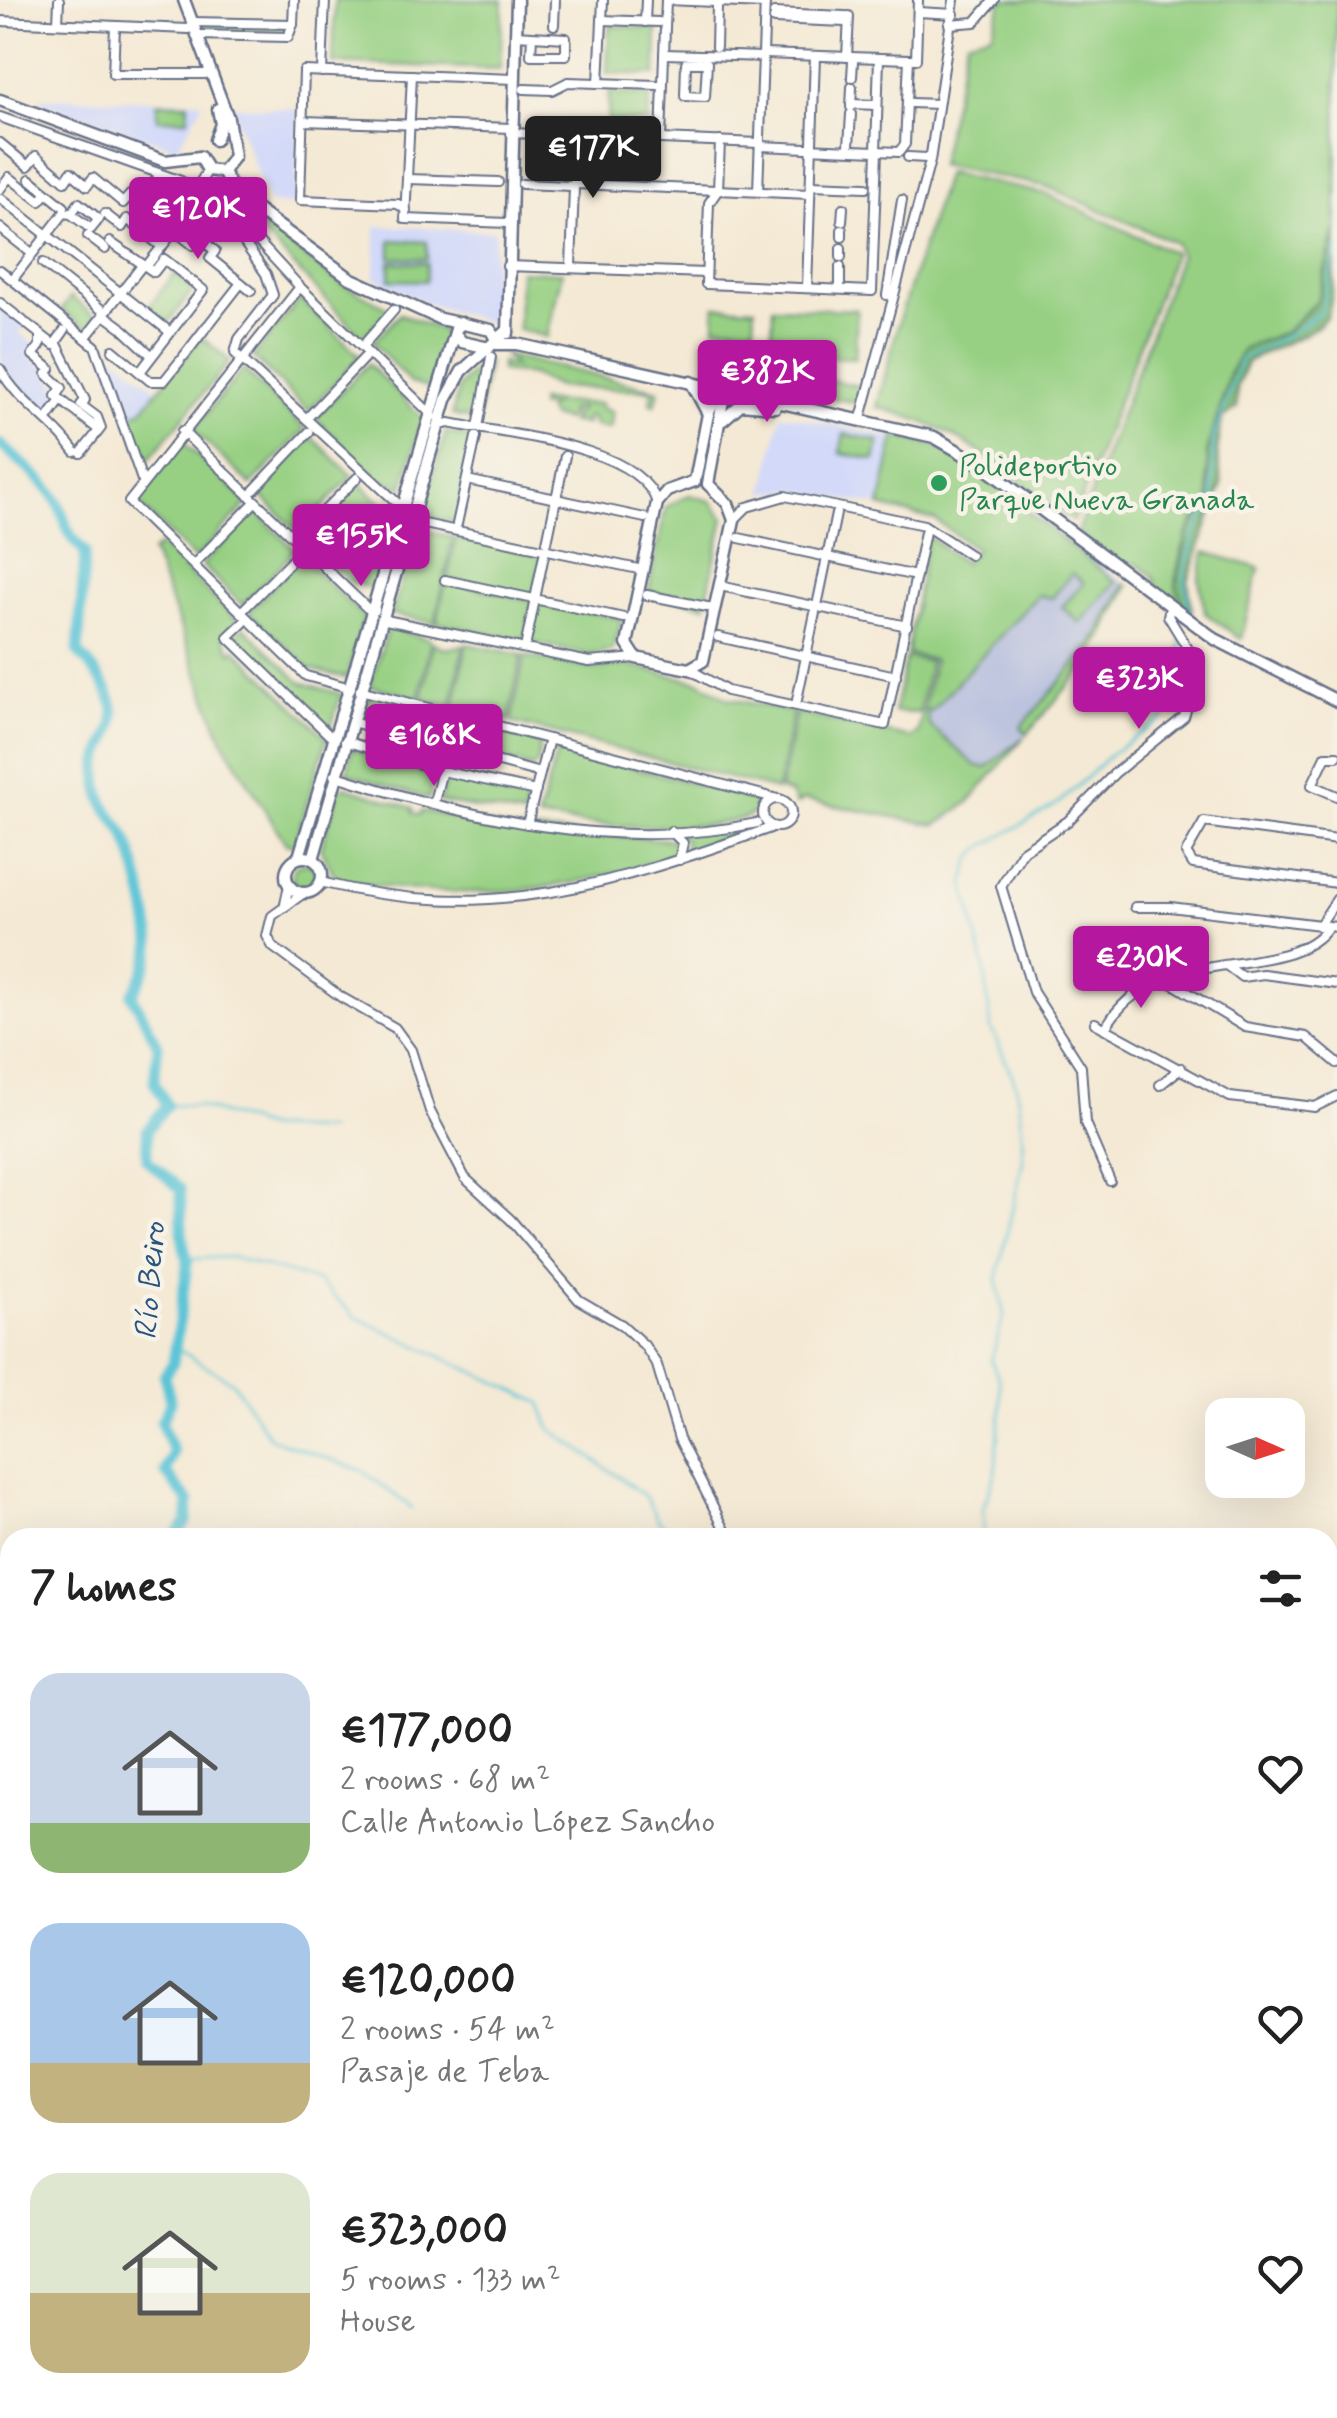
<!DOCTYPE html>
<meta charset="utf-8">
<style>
body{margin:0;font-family:Mynerve,sans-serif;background:#f6f6f6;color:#222;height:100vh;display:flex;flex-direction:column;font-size:38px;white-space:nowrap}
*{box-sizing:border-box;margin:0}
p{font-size:32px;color:#767676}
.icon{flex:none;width:55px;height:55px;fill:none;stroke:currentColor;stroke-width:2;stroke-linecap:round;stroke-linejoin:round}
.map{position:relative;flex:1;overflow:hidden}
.side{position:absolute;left:0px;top:1528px;width:1338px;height:892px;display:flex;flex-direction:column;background:#fff;border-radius:30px 30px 0 0;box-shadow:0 10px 40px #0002}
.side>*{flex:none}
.needle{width:65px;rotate:93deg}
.buttons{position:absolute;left:1205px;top:1398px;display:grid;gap:20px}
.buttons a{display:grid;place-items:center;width:100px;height:100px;border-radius:20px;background:#fff;box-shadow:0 10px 40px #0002;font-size:50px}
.price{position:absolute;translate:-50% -85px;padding:0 22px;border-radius:10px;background:#b5179e;color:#fff;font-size:32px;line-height:65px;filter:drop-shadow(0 2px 5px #0008)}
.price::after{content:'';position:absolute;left:50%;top:60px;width:30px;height:22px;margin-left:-15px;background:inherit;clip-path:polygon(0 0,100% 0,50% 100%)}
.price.current{background:#222;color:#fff}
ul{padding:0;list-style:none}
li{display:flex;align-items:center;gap:30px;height:250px;padding:0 30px}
li span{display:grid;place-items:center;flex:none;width:280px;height:200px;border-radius:30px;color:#555}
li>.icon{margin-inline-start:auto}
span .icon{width:120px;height:120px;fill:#fffc;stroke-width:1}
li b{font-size:42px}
h2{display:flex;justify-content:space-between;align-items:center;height:120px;padding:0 30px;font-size:42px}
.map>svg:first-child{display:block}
.built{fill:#d2d9f9}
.industrial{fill:#bcc3de}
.green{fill:#97d083;stroke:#598070;stroke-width:2.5}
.forest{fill:#79b271;stroke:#4a7068;stroke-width:2.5}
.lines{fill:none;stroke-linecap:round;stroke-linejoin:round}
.stream{stroke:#5bc5d7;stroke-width:2.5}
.river{stroke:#5bc5d7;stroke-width:11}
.minor-casing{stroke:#677087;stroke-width:12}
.major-casing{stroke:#677087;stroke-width:15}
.minor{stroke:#fff;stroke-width:8}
.major{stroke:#fff;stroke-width:10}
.leisure-dot{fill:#2e9e5b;stroke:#f7f3e8;stroke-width:4}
.labels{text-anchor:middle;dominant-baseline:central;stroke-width:9;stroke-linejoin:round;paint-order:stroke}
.leisure-label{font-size:30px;fill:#27864d;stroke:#f7f3e8;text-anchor:start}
.water-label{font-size:32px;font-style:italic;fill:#2b547c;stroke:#f7f3e8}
</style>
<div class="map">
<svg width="1337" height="2418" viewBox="0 0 1337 2418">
<rect width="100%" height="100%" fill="#f7f3e8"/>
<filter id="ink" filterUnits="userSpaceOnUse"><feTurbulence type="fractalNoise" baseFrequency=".01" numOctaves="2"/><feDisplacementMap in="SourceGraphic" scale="20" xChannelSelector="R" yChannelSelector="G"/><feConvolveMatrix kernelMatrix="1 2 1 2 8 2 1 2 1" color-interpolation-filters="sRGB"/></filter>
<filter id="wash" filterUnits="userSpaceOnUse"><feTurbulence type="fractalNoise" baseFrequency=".0048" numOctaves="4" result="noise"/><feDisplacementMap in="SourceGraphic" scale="40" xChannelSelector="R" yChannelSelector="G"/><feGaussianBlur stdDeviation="2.25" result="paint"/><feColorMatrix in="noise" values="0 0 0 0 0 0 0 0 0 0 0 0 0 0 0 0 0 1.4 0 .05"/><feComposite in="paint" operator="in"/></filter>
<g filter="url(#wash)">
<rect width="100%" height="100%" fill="#f4e9d4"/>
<g class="built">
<polygon points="41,98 201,101 201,108 177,148 40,102"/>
<polygon points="232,106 298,109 295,205 269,204"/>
<polygon points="376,226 495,231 491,323 427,303 375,278"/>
<polygon points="0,304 26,325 20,333 37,347 30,356 48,370 59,390 59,401 48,415 20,394 0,359"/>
<polygon points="111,352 158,390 141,411 126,417 105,356"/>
<polygon points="781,414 894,438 880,506 793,489 764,493"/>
</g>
<g class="industrial">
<polygon points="1028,510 1128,586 1089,660 969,802 946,822 922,826 874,730 911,738 918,733 934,661 907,654 976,549"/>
<polygon points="482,2410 586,2410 593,2418 474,2418"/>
</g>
<g class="green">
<polygon points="335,0 503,0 500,69 333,63"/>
<path d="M 1002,0 L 1337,0 L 1336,225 L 1318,300 L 1286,332 L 1244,348 L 1230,372 L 1207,473 L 1210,499 C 1193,514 1173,565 1177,588 C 1179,598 1184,600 1182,611 L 1159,592 L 1153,576 L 1138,565 L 1115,561 L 1077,532 L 1180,255 L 1175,243 L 1046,186 L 939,165 L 967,40 L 992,33 Z"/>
<polygon points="202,22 289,25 290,33 206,32"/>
<polygon points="609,26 657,28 656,75 607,73"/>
<polygon points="609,93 650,95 648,122 608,121"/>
<rect x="157" y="103" width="31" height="16"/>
<path d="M 946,173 L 1046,194 L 1174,253 L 1073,521 C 1001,469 967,430 877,407 L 900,317 Z"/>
<polygon points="160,178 194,196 184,210 154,186"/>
<polygon points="237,206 340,283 390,309 363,338"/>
<polygon points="391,240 427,242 427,259 391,258"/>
<polygon points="390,262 427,263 426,281 390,280"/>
<polygon points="520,271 562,272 547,337 518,329"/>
<polygon points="175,273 194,289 168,323 148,308"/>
<polygon points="71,297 96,317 87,330 61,310"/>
<polygon points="300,299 360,356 308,411 253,357"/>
<polygon points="715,306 755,308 754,328 715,326"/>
<polygon points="773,307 857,310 855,358 771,355"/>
<polygon points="400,314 442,330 447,339 432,389 410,383 373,342"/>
<polygon points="715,331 754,332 753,352 714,351"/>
<polygon points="201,337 230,361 149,459 144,459 127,416 141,411"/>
<polygon points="504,355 659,390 655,405 650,403 652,390 558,387 531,375 501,371 501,363 514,366"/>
<polygon points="483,361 488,362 478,421 452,415 459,386"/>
<polygon points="368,364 423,418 403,487 379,480 315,418"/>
<polygon points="775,368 864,387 861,404 772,385"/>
<polygon points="243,369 305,429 251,485 193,430"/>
<polygon points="539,401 601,404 601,409 612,411 610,429 594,426 591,417 585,418 586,424 570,422 580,408 570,410 572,413 566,420 551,417 547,409 551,406 540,407"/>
<polygon points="446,432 474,438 456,523 422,515"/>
<polygon points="844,434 879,441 875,460 840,453"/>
<polygon points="895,436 935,446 962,460 1116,582 1080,623 1062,607 1084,583 1072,573 1052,598 1038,595 931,711 927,709 929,725 975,765 986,768 1024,737 969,802 936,825 805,800 796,804 791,794 780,790 796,713 911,738 918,733 934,660 907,654 927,536 964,563 976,549 935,520 880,506"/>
<polygon points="312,437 352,476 298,532 258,493"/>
<polygon points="183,442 248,503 195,559 135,501"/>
<polygon points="360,483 394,516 373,589 348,581 305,539"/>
<polygon points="689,495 711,501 724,518 705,605 648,593 666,507"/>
<polygon points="255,511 295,550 242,605 202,565"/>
<polygon points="417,529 453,537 435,623 392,614"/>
<polygon points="456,538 542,556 534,597 447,579"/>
<polygon points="160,546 239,622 224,637 231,652 235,649 327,738 294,845 286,844 223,741 152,552"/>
<polygon points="1205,552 1259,568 1241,639 1205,613 1199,579"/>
<polygon points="302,557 364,618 346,678 310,669 249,612"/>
<polygon points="446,581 533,601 524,641 437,623"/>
<polygon points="1125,584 1128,586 1090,660 1027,734 1021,727 1092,645"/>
<polygon points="536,601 622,619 613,650 590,655 530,642"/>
<polygon points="244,627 300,682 341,694 330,731 233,637"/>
<polygon points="388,628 431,640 419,698 370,686"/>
<polygon points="433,643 447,649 464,645 451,707 422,699"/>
<polygon points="467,644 522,655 508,721 454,707"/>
<polygon points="525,656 594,669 627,665 700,682 727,698 793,712 777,790 511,722"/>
<polygon points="906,657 930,662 919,713 894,712"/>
<polygon points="370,698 450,719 443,744 361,722 366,700"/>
<polygon points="460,721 540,742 538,763 533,768 453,747"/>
<path d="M 558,748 L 752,798 L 757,809 C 740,837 572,825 538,818 Z"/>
<polygon points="352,749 435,774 429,799 347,773"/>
<polygon points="446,777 527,792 524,816 440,802"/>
<path d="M 345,787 L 413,808 L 413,813 L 420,815 L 422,811 L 515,830 L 673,840 L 676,852 C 655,864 628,870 603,876 C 513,898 427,896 336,879 L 321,848 L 339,790 Z"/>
<polygon points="743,829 684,855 685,841 676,831"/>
<circle cx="304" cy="875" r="12"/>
</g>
<g class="forest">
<path d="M 1337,155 C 1337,184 1337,296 1327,316 C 1309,340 1271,345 1247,362 L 1237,387 L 1237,408 L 1222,418 L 1217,453 L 1222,485 L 1188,580 L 1192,614 L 1182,608 L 1176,586 L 1187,534 L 1210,499 L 1207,453 L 1230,372 L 1243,348 L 1286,332 L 1318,300 L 1336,225 Z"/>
<polygon points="10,1725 10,1950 0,1958 0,1727"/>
</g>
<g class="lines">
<g class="stream">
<polyline points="1190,612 1184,575 1195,533 1213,498 1213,438 1241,359 1293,332 1321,311 1337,248"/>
<polyline points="167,1105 198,1106 268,1128 328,1130"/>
<polyline points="188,1259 231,1257 318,1281 356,1317 541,1403 551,1429 644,1495 659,1522 687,1538"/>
<polyline points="174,1347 233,1382 270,1438 363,1471 412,1508"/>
<polyline points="984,1538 983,1508 995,1475 1001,1407 999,1379 991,1360 1004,1316 997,1279 1023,1161 1022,1132 1016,1084 991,1028 984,966 964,882 971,860 981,848 1059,803 1112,753 1163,719 1173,706 1181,641"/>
<polyline points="0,1798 10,1818"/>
<path d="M 0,1976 C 14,1942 0,1898 10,1865"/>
<polyline points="0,2063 10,2061"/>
<polyline points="1328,2273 1337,2276"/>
<polyline points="439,2418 442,2410"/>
</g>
<g class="river">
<path d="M 0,444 C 17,460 41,477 54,496 C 70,521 59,527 85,552 L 78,652 C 154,734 84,729 101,795 C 105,812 122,825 128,841 C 137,866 151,919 151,946 C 151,962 140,981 132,995 L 158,1045 L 154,1082 L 167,1105 L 147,1130 L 147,1160 L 180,1188 C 183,1210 179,1240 188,1259 L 173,1363 L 164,1376 L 171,1402 L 161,1422 L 173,1452 L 165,1472 L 189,1502 L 187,1521 L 175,1538"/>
<polyline points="724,2410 738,2418"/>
</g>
</g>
</g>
<g filter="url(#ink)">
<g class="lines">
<g class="minor-casing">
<g id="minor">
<polyline points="666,0 765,4"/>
<polyline points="918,12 954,14"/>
<polyline points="774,13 845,16"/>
<polyline points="774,19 845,22"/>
<polyline points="602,20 659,22"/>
<polyline points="0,21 188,29"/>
<polyline points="192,22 293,24 288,37 197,35"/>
<polyline points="645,22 646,0"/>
<polyline points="58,23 59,0"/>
<polyline points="293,24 294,0"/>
<polyline points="949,24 975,22 994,0"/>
<polyline points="554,25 555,0"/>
<polyline points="115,26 113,74 205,74"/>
<polyline points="515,35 566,38 566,55 531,55 532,36"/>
<polyline points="716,47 717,6"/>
<polyline points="664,54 700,55"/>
<polyline points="764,54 909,59"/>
<polyline points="703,55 763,57"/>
<polyline points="847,57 849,16"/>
<polygon points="686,63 707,63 705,97 685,96"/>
<polyline points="322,72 325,0"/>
<polyline points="412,75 405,219 508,223"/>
<polyline points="852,77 853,61"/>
<polyline points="599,83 603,0"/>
<polyline points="524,89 552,90 568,82 657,85"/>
<polyline points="911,103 938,104"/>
<polyline points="851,104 877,105"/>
<polyline points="851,107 852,87"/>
<polyline points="0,117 181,181 233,214 300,287 433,416"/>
<polyline points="303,121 512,128"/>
<polyline points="511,133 760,143"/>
<polyline points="661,139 666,0"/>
<polyline points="720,141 718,190 709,203 706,284 872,291 877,151"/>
<polyline points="0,143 28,166 36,156 65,181 71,172 87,186 93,178 123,203 130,195 193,245 199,237 215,251 210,258 251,291"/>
<polyline points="760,146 899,152 905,144 909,59 916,59 918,0"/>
<polyline points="849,146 851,114"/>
<polyline points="876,151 879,58"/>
<polyline points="908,157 927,158"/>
<polyline points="30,179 47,193"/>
<polyline points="408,179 498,182"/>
<polyline points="522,184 572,186"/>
<polyline points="575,184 810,194"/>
<polyline points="811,185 866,187"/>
<polyline points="0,189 9,177 40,201 47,193 64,207"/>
<polyline points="196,189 208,170"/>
<polyline points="758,191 765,0"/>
<polyline points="145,195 159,176"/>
<polyline points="0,198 170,332"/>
<polyline points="406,210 398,204 300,200 304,71 514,79"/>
<polyline points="64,213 71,214 91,229 99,219 79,203 71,214"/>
<polyline points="105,214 122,227 127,219 162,247"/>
<polyline points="233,214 232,225 266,274 273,295 239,339 235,353 405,510"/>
<polyline points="842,221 843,208"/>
<polyline points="0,228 29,251"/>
<polyline points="88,236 105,249"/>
<polyline points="842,237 842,230"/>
<polyline points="110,242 154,272 164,259 203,290 140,372"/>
<polyline points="841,257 841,248"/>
<polyline points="43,263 102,310"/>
<polyline points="149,263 175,230"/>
<polyline points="507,266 706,273"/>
<polyline points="571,266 576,136"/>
<polyline points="0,270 95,346 142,480"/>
<polyline points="13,279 64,213"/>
<polyline points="840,285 840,267"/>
<polyline points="300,287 129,502 306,676 351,688"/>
<polyline points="807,288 815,56"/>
<polyline points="887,295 902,200"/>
<polyline points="0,303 23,321"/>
<polyline points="106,316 121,327"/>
<polyline points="27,324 54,345 64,331"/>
<polyline points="209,324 241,283"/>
<polyline points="124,330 150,354"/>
<polyline points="40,335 40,346 33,355 50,369"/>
<polyline points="86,337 141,267"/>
<polyline points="56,342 85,400 81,405 97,417 101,428 81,453"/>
<polyline points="366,342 394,310"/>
<polyline points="113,350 150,381 164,381 180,361"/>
<polyline points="184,356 207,326"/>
<path d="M 0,369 C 22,407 51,418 75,452"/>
<polyline points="47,374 62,388 56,396 99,430"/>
<polyline points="310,415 364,358"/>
<polyline points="48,418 61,400"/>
<polyline points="861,418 930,161 954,0"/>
<polyline points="479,422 491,357"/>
<path d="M 438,426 L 449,423 C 503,434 640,445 657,503"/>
<polyline points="182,431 367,608 375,610"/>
<polyline points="467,480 645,518"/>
<polyline points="254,490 309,432"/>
<polyline points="734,520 747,507 785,496 924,525 970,555"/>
<polyline points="410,521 643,570"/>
<polyline points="457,524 476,437"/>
<polyline points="300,535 357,478"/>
<polyline points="739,538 916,576"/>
<polyline points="547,542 565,456"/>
<polyline points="196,562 252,505"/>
<polyline points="445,580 624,618"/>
<polyline points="720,586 907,626"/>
<polyline points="647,595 707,607"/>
<polyline points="818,601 836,514"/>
<polyline points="244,609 300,552"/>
<polyline points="381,619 589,662 636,658"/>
<polyline points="243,623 228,637 330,736"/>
<polyline points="718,637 896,676"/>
<polyline points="526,643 544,555"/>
<polyline points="689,669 727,691 885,725 925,532"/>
<polyline points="360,690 778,799"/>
<polyline points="797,700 815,613"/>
<polyline points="352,722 540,773"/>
<polyline points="345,741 442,771 536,791"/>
<polyline points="448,746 455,719"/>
<polyline points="1337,756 1326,756 1312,785 1337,796"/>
<path d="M 334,775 C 466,818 619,853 757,823"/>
<circle cx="777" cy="813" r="14"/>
<polyline points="434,802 441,774"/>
<polyline points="527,824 549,739"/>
<polyline points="671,831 683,843 679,860"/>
<polyline points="1337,840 1204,822 1186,853 1193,864 1337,883"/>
<path d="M 320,882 C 491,925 614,884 773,827"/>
<polyline points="304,893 272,916 267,936 273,947 341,997 395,1028 411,1050 430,1111 465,1178 511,1220 579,1300 622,1325 644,1345 657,1365 679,1439 729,1538"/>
<polyline points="285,904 289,885"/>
<polyline points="1135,907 1170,907 1337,927"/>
<polyline points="1319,926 1337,899"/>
<polyline points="1226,965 1242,977 1263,974 1337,984"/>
<polyline points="1165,979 1245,1027 1306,1037 1337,1063"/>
<polyline points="1095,1023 1230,1097 1315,1107 1337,1096"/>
<path d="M 1105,1029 C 1152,940 1288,984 1328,927"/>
<polyline points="1160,1085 1181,1068"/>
<polyline points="1110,1181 1085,1123 1081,1067 1033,992 1001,886 1023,851 1068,821 1115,773 1184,717 1190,698 1193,657 1168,616 1170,608"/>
<polyline points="929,2410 934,2418"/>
</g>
</g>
<g class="major-casing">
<g id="major">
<polyline points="184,0 228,118 234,156 223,172"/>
<polyline points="0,100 165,161 200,157"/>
<polyline points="215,140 221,124 218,109"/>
<polyline points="200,157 208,170 223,172"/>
<polyline points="223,172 235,194 350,278 440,319 491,330 497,342"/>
<polyline points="508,333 517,0"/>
<polyline points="457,336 462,342 489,348"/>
<polyline points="496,344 517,344 934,437 977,462 1215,639 1337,701"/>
<polyline points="691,382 708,414"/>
<polyline points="723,420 741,404 775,407 779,400"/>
<polyline points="695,481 667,491 657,503 627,644 636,658 689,669 703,661 734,520 728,504 708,484"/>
<polyline points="695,481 708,414 721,388"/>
<polyline points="708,484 725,389"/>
<circle cx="304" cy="875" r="18"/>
<polyline points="299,857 456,329 462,323"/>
<polyline points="313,859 446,400 462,371 507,331"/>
</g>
</g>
<use href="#minor" class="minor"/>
<use href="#major" class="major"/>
</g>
</g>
<circle class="leisure-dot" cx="939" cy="483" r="10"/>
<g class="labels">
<g class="leisure-label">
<text x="959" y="466">Polideportivo<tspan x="959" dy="34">Parque Nueva Granada</tspan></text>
</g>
<g class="water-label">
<text transform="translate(151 1281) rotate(-86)">Río Beiro</text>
</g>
</g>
</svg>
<div class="buttons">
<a><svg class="needle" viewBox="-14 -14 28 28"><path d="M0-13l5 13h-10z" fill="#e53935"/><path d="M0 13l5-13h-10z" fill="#767676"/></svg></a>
</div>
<b class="price current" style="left:593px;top:201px">€177K</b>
<b class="price" style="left:198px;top:262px">€120K</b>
<b class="price" style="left:767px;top:425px">€382K</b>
<b class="price" style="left:361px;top:589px">€155K</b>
<b class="price" style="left:1139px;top:732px">€323K</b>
<b class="price" style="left:434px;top:789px">€168K</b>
<b class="price" style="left:1141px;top:1011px">€230K</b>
<section class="side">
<h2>7 homes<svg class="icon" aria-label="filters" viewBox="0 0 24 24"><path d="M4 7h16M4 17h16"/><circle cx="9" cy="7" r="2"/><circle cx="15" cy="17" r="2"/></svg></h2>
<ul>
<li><span style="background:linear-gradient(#c9d6e8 75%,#8fb573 0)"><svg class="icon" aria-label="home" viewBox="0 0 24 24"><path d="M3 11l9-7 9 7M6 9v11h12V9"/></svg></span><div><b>€177,000</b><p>2 rooms · 68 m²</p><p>Calle Antonio López Sancho</p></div><svg class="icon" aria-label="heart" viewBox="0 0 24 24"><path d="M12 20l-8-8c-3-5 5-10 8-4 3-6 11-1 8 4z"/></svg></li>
<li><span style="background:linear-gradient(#a9c7e8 70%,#c2b280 0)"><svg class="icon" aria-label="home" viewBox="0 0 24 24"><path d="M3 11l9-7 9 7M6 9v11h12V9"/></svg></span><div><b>€120,000</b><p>2 rooms · 54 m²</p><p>Pasaje de Teba</p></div><svg class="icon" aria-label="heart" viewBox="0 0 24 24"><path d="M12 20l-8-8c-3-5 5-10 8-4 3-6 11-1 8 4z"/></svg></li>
<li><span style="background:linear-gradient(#dfe7d0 60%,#c2b280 0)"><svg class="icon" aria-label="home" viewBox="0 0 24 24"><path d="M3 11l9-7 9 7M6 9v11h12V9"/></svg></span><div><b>€323,000</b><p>5 rooms · 133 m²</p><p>House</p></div><svg class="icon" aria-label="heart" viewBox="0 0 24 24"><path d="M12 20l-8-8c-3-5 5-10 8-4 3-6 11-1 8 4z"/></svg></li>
</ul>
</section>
</div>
